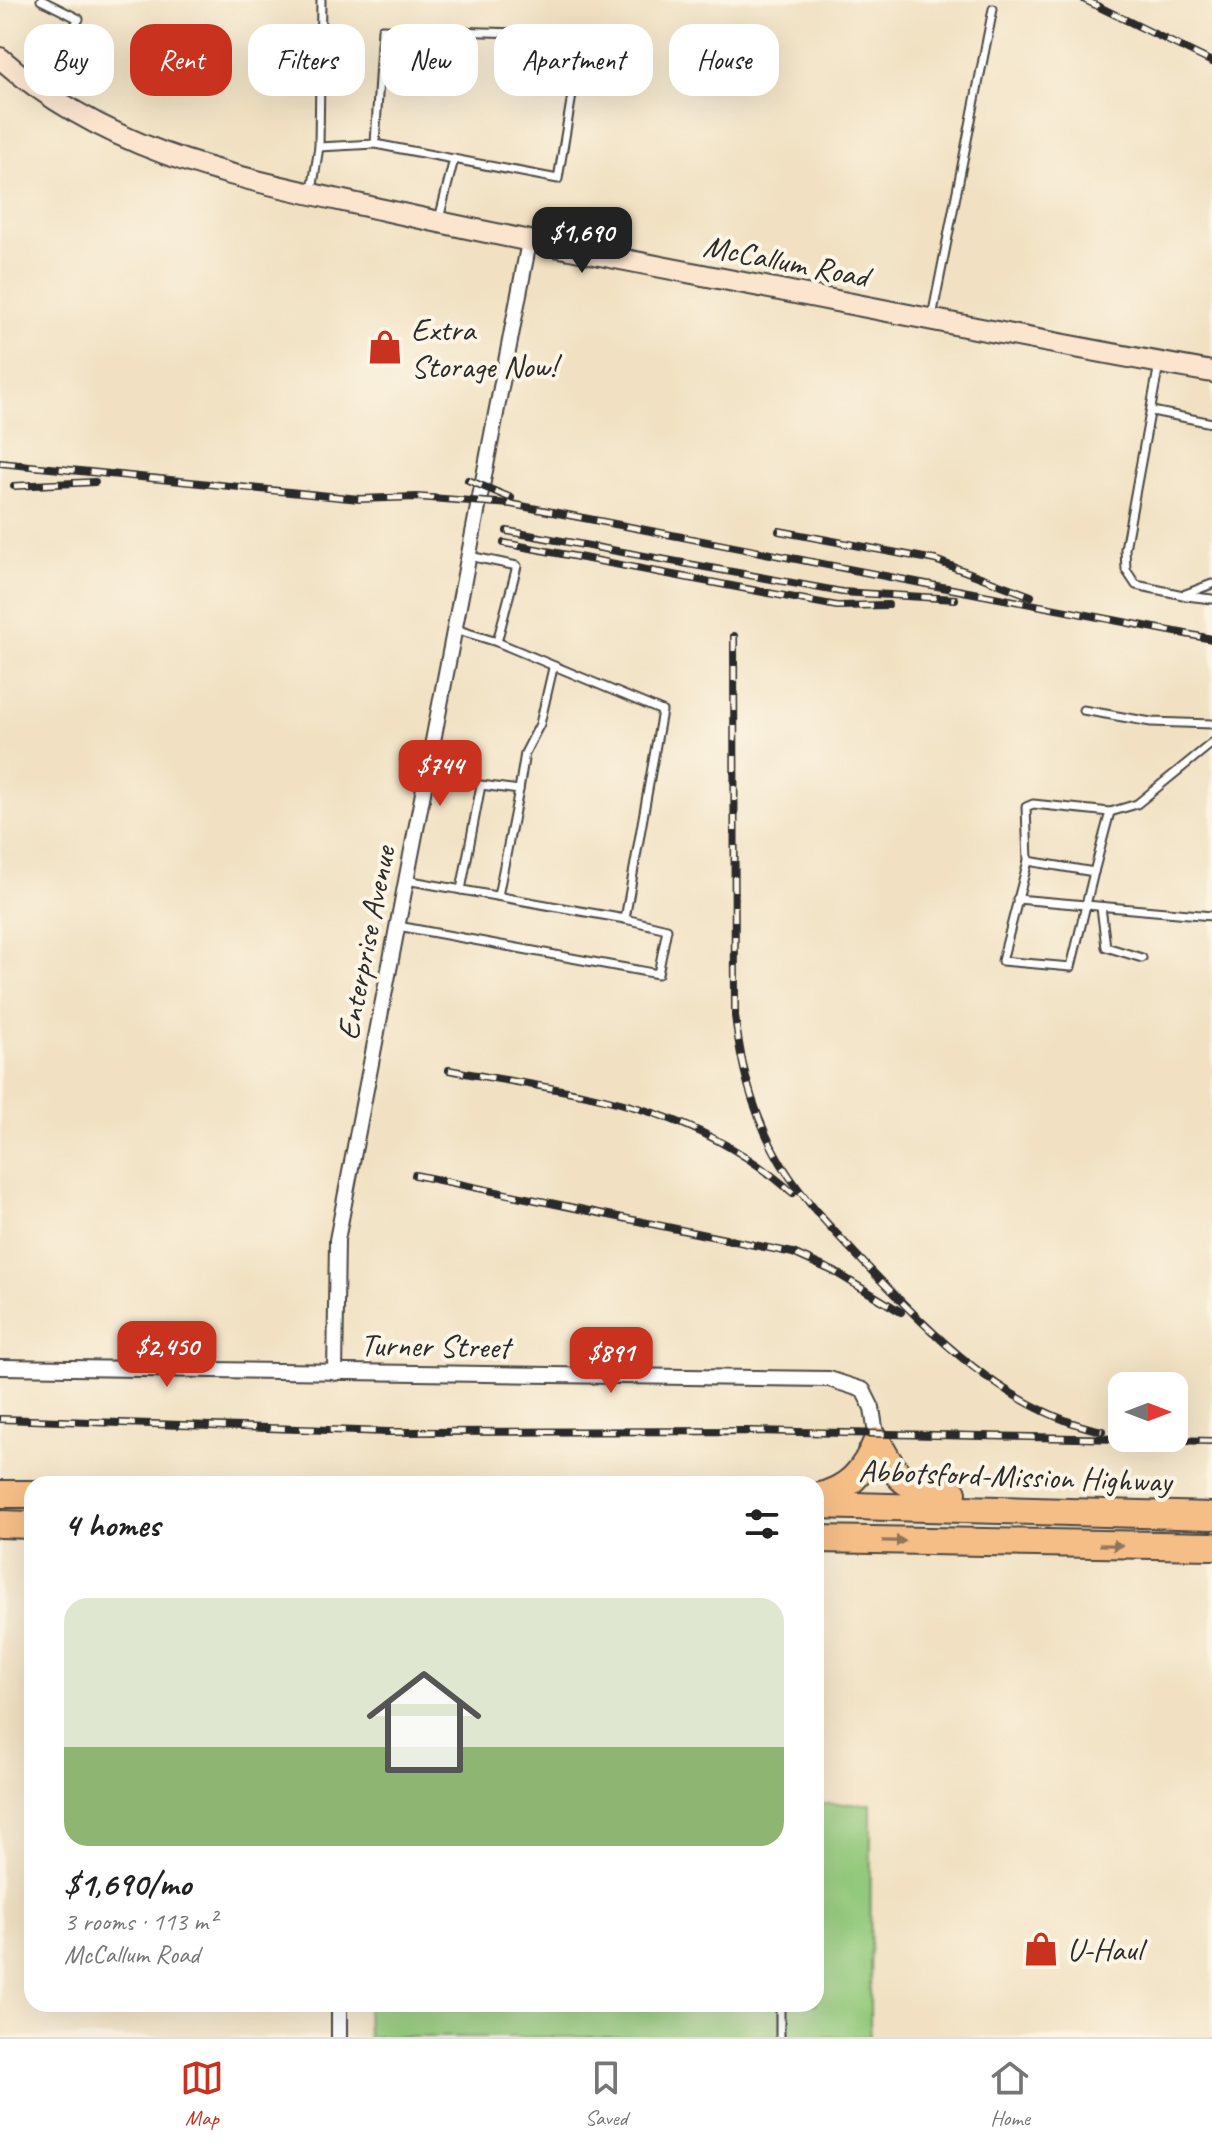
<!DOCTYPE html>
<meta charset="utf-8">
<style>
body{margin:0;font-family:Caveat,sans-serif;background:#f6f6f6;color:#222;height:100vh;display:flex;flex-direction:column;font-size:30px;white-space:nowrap}
*{box-sizing:border-box;margin:0}
p{font-size:26px;color:#767676}
.icon{flex:none;width:44px;height:44px;fill:none;stroke:currentColor;stroke-width:2;stroke-linecap:round;stroke-linejoin:round}
.map{position:relative;flex:1;overflow:hidden}
.details{position:absolute;left:24px;top:1476px;width:800px;height:536px;display:flex;flex-direction:column;background:#fff;border-radius:24px;box-shadow:0 8px 32px #0002}
.details>*{flex:none}
.banner{position:absolute;left:24px;top:24px;width:800px;height:72px;display:flex;gap:16px}
.needle{width:52px;rotate:90deg}
.controls{position:absolute;left:1108px;top:1372px;display:grid;gap:16px}
.controls a{display:grid;place-items:center;width:80px;height:80px;border-radius:16px;background:#fff;box-shadow:0 8px 32px #0002;font-size:40px}
.price{position:absolute;translate:-50% -68px;padding:0 18px;border-radius:16px;background:#c8321e;color:#fff;font-size:26px;line-height:52px;filter:drop-shadow(0 2px 4px #0008)}
.price::after{content:'';position:absolute;left:50%;top:48px;width:24px;height:18px;margin-left:-12px;background:inherit;clip-path:polygon(0 0,100% 0,50% 100%)}
.price.current{background:#222;color:#fff}
ul{padding:0;list-style:none}
li{display:grid;align-content:center;gap:16px;height:424px;padding:0 40px}
li span{display:grid;place-items:center;height:248px;border-radius:24px;color:#555}
li>.icon{margin-inline-start:auto}
span .icon{width:144px;height:144px;fill:#fffc;stroke-width:1}
li b{font-size:34px}
h2{display:flex;justify-content:space-between;align-items:center;height:96px;padding:0 40px;font-size:34px}
.chip{padding:0 28px;border-radius:24px;background:#fff;box-shadow:0 8px 32px #0002;font-size:28px;line-height:72px}
.chip.current{background:#c8321e;color:#fff}
.menu{display:flex;justify-content:space-around;align-items:center;height:112px;border-top:2px solid #e0e0e0;background:#fff;font-size:22px;color:#767676}
.menu a{display:grid;justify-items:center;gap:4px}
.menu .current{color:#c8321e}
.map>svg:first-child{display:block}
.green{fill:#93c97b;stroke:#5f7a53;stroke-width:2}
.lines{fill:none;stroke-linecap:round;stroke-linejoin:round}
.lane-casing{stroke:#494642;stroke-width:11}
.street-casing{stroke:#494642;stroke-width:18}
.secondary-casing{stroke:#494642;stroke-width:24}
.highway-casing{stroke:#494642;stroke-width:30}
.lane{stroke:#fff;stroke-width:7}
.street{stroke:#fff;stroke-width:14}
.secondary{stroke:#fbe5cf;stroke-width:20}
.highway{stroke:#f6be87;stroke-width:26}
.rail-casing{stroke:#2b2b2b;stroke-width:8}
.rail{stroke:#fcf5e5;stroke-width:5;stroke-dasharray:15;stroke-linecap:butt}
.oneway{fill:#907459}
.labels{text-anchor:middle;dominant-baseline:central;stroke-width:8;stroke-linejoin:round;paint-order:stroke}
.street-label{font-size:32px;fill:#2b2b2b;stroke:#fcf5e5}
.poi-label{font-size:32px;fill:#2b2b2b;stroke:#fcf5e5;text-anchor:start}
</style>
<div class="map">
<svg width="1212" height="2037" viewBox="0 0 1212 2037">
<rect width="100%" height="100%" fill="#fcf5e5"/>
<filter id="ink" filterUnits="userSpaceOnUse"><feTurbulence type="fractalNoise" baseFrequency=".0125" numOctaves="2"/><feDisplacementMap in="SourceGraphic" scale="16" xChannelSelector="R" yChannelSelector="G"/><feConvolveMatrix kernelMatrix="1 2 1 2 8 2 1 2 1" color-interpolation-filters="sRGB"/></filter>
<filter id="wash" filterUnits="userSpaceOnUse"><feTurbulence type="fractalNoise" baseFrequency=".006" numOctaves="4" result="noise"/><feDisplacementMap in="SourceGraphic" scale="32" xChannelSelector="R" yChannelSelector="G"/><feGaussianBlur stdDeviation="1.8" result="paint"/><feColorMatrix in="noise" values="0 0 0 0 0 0 0 0 0 0 0 0 0 0 0 0 0 1.4 0 .05"/><feComposite in="paint" operator="in"/></filter>
<g filter="url(#wash)">
<rect width="100%" height="100%" fill="#f1e1c2"/>
<polygon class="green" points="816,1804 871,1804 870,2037 368,2037 367,2004 816,2004"/>
</g>
<g filter="url(#ink)">
<g class="lines">
<g class="lane-casing">
<g id="lane">
<polyline points="35,84 79,19 41,0"/>
<polyline points="319,147 375,144 558,179 582,35 382,29 375,144"/>
<polyline points="312,191 319,147 321,0"/>
<polyline points="439,219 454,159"/>
<polyline points="932,317 993,9"/>
<polyline points="1159,364 1125,549 1126,570 1136,585 1183,595 1212,584"/>
<polyline points="1152,411 1212,423"/>
<polyline points="469,556 517,566 497,642"/>
<polyline points="1186,596 1212,599"/>
<polyline points="1083,710 1151,722 1212,724"/>
<polyline points="519,790 525,753 540,724 553,668"/>
<polyline points="1110,812 1137,804 1212,743"/>
<polygon points="1028,861 1094,872 1071,967 1002,961"/>
<polyline points="1028,861 1026,807 1033,804 1110,812 1094,872"/>
<polyline points="406,880 625,919 662,711 497,642 455,629"/>
<polyline points="461,890 481,785 519,790 498,896"/>
<polyline points="1017,899 1212,916"/>
<polyline points="1101,907 1106,947 1142,958"/>
<polyline points="398,926 658,974 667,929 625,919"/>
<polyline points="339,2004 363,2004"/>
<polyline points="780,2004 780,2037"/>
</g>
</g>
<g class="street-casing">
<g id="street">
<polyline points="0,1367 829,1379 863,1390 872,1408 877,1441"/>
<polyline points="335,1373 337,1240 529,242"/>
<polyline points="339,2004 339,2037"/>
</g>
</g>
<g class="secondary-casing">
<path id="secondary" d="M 0,58 C 113,157 242,178 384,210 C 483,232 583,252 682,271 C 859,305 1035,341 1212,372"/>
</g>
<g class="highway-casing">
<g id="highway">
<path d="M 877,1441 C 898,1480 906,1492 953,1493"/>
<polyline points="0,1494 32,1494"/>
<path d="M 816,1497 C 849,1490 864,1472 877,1441"/>
<polyline points="816,1505 1212,1516"/>
<polyline points="0,1524 32,1525"/>
<polyline points="816,1539 1212,1546"/>
</g>
</g>
<use href="#lane" class="lane"/>
<use href="#street" class="street"/>
<use href="#secondary" class="secondary"/>
<use href="#highway" class="highway"/>
<g class="rail-casing">
<g id="rail">
<polyline points="1085,0 1212,62"/>
<polyline points="0,463 359,499 417,497 511,504 1212,639"/>
<polyline points="468,480 511,498"/>
<polyline points="14,486 95,482"/>
<polyline points="507,531 842,592 955,599"/>
<polyline points="779,531 935,560 1031,596"/>
<polyline points="504,543 837,606 888,605"/>
<path d="M 734,636 L 735,1016 C 741,1065 751,1106 773,1149 C 795,1192 831,1228 864,1263 C 931,1333 1004,1410 1102,1431"/>
<path d="M 449,1070 C 581,1095 687,1100 793,1193"/>
<polyline points="415,1175 793,1253 835,1272 901,1312"/>
<polyline points="0,1419 389,1432 751,1431 1212,1441"/>
</g>
</g>
<use href="#rail" class="rail"/>
</g>
<defs><path id="oneway-solid" d="M-6-.8H1V-3.2L6.5 0L1 3.2V.8H-6Z" transform="scale(2)"/></defs>
<g class="oneway">
<use href="#oneway-solid" transform="translate(894 1541) rotate(1)"/>
<use href="#oneway-solid" transform="translate(1111 1545) rotate(1)"/>
</g>
</g>
<defs>
<g id="shop-bare" transform="scale(2.76)"><path d="M-5-2.5h2.3a2.7 3.5 0 0 1 5.4 0H5L5.5 6h-11ZM-1.5-2.5h3a1.5 2.3 0 0 0-3 0Z" fill="#c8321e" stroke="#fcf5e5" stroke-width="2.5" paint-order="stroke"/></g>
</defs>
<g fill-rule="evenodd">
<use href="#shop-bare" x="385" y="347"/>
<use href="#shop-bare" x="1041" y="1949"/>
</g>
<g class="labels">
<g class="street-label">
<text transform="translate(786 261) rotate(11)">McCallum Road</text>
<text transform="translate(366 943) rotate(-79)">Enterprise Avenue</text>
<text transform="translate(435 1346) rotate(1)">Turner Street</text>
<text transform="translate(1015 1476) rotate(2)">Abbotsford-Mission Highway</text>
</g>
<g class="poi-label">
<text x="411" y="329">Extra<tspan x="411" dy="37">Storage Now!</tspan></text>
<text x="1067" y="1949">U-Haul</text>
</g>
</g>
</svg>
<div class="controls">
<a><svg class="needle" viewBox="-14 -14 28 28"><path d="M0-13l5 13h-10z" fill="#e53935"/><path d="M0 13l5-13h-10z" fill="#767676"/></svg></a>
</div>
<b class="price current" style="left:582px;top:275px">$1,690</b>
<b class="price" style="left:440px;top:808px">$744</b>
<b class="price" style="left:167px;top:1389px">$2,450</b>
<b class="price" style="left:611px;top:1395px">$891</b>
<div class="banner">
<a class="chip">Buy</a>
<a class="chip current">Rent</a>
<a class="chip">Filters</a>
<a class="chip">New</a>
<a class="chip">Apartment</a>
<a class="chip">House</a>
</div>
<section class="details">
<h2>4 homes<svg class="icon" aria-label="filters" viewBox="0 0 24 24"><path d="M4 7h16M4 17h16"/><circle cx="9" cy="7" r="2"/><circle cx="15" cy="17" r="2"/></svg></h2>
<ul>
<li><span style="background:linear-gradient(#dfe7d0 60%,#8fb573 0)"><svg class="icon" aria-label="home" viewBox="0 0 24 24"><path d="M3 11l9-7 9 7M6 9v11h12V9"/></svg></span><div><b>$1,690/mo</b><p>3 rooms · 113 m²</p><p>McCallum Road</p></div></li>
</ul>
</section>
</div>
<nav class="menu">
<a class="current"><svg class="icon" aria-label="map" viewBox="0 0 24 24"><path d="M3 6l6-2 6 2 6-2v14l-6 2-6-2-6 2zM9 4v14M15 6v14"/></svg>Map</a>
<a><svg class="icon" aria-label="saved" viewBox="0 0 24 24"><path d="M7 4h10v16l-5-4-5 4z"/></svg>Saved</a>
<a><svg class="icon" aria-label="home" viewBox="0 0 24 24"><path d="M3 11l9-7 9 7M6 9v11h12V9"/></svg>Home</a>
</nav>
